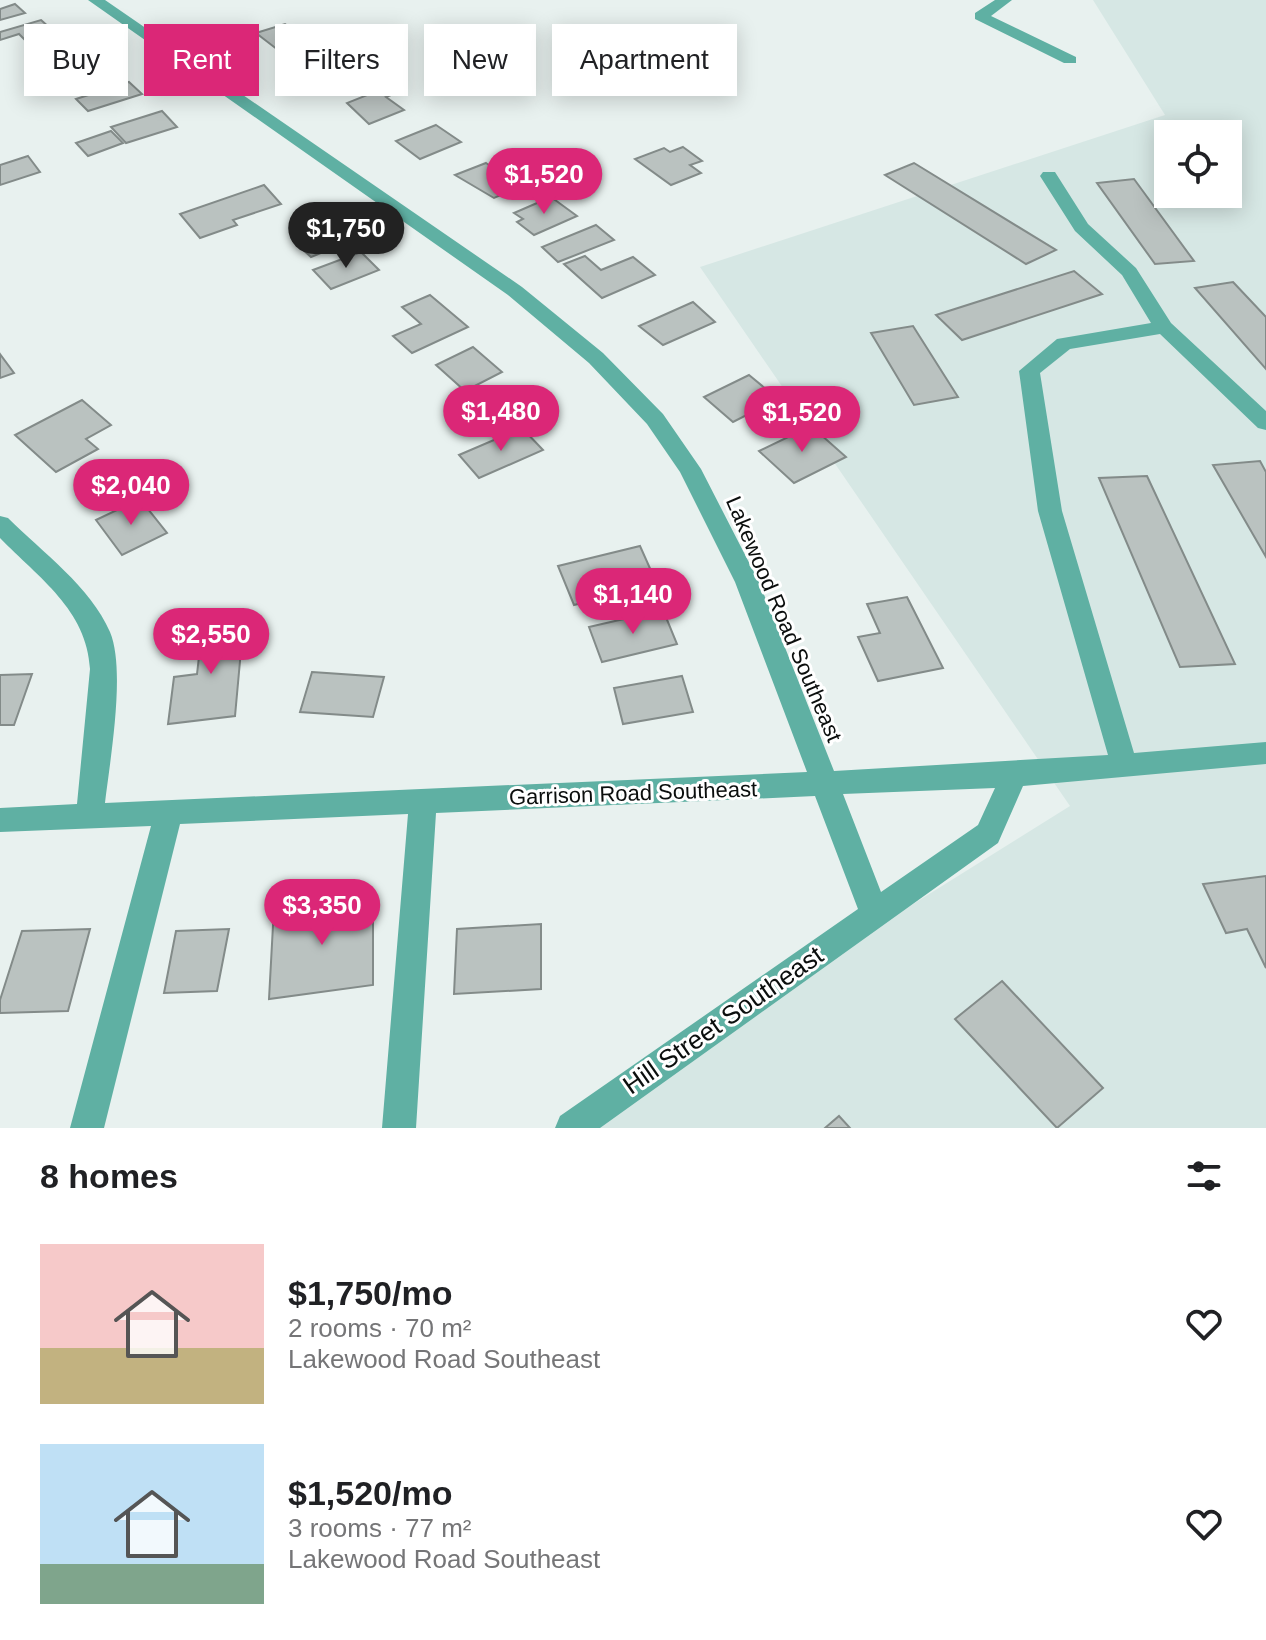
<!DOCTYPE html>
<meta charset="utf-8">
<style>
body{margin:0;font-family:Arial,sans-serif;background:#f2f2f2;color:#202124;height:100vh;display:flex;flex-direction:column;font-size:30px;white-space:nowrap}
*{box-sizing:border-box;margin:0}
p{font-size:26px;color:#757577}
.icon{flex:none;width:44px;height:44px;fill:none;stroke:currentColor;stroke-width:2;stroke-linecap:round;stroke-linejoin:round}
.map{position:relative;height:1128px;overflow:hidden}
.sheet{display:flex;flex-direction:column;background:#fff;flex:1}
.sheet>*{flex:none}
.banner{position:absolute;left:24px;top:24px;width:800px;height:72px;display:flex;gap:16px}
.fabs{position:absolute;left:1154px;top:120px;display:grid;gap:16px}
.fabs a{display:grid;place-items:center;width:88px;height:88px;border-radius:0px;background:#fff;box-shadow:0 4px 20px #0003;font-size:40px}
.price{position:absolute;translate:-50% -68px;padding:0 18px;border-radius:28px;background:#db2777;color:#fff;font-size:26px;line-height:52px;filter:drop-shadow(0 2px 4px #0008)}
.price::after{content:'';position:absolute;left:50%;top:48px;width:24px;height:18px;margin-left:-12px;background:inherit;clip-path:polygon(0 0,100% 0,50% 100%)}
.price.current{background:#222;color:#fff}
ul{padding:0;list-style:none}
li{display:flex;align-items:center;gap:24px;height:200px;padding:0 40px}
li span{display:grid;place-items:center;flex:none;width:224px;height:160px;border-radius:0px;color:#555}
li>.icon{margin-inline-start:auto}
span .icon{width:96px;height:96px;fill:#fffc;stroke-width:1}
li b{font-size:34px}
h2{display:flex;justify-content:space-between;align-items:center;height:96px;padding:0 40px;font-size:34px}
.tag{padding:0 28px;border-radius:0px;background:#fff;box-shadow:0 4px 20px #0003;font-size:28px;line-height:72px}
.tag.current{background:#db2777;color:#fff}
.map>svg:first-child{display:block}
.built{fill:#d6e7e4;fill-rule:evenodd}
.building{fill:#bac2c0;stroke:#838b89;stroke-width:2}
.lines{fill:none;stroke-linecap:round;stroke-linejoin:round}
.minor{fill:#5fb0a3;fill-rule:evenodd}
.labels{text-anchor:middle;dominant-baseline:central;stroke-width:6;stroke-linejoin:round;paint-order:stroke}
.street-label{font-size:22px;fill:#0b0e0d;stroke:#fff}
.near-street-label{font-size:26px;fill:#0b0e0d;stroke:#fff}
</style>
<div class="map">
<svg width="1266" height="1128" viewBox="0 0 1266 1128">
<rect width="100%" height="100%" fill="#e8f1ef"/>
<path class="built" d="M 1093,0 L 1266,0 L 1266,1128 L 555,1128 L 1070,806 L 700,267 L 1165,115 ZM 1168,134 L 1228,134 L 1228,194 L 1168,194 Z"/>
<g class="building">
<polygon points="15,4 25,13 0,20 0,9"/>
<polygon points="41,20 59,36 30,45 19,34 0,40 0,32"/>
<polygon points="285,24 308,40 278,50 256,33"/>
<polygon points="322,57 353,80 324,91 293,67"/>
<polygon points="129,82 142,94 88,111 76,99"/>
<polygon points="382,89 391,95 386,97 404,110 369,124 347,103"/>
<polygon points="162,111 177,127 126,143 111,127"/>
<polygon points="436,125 461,142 420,159 396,141"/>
<polygon points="111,131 123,143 88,156 76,143"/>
<polygon points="683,147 702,161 690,165 701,173 671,185 635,159 664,148 670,152"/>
<polygon points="28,156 40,172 0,185 0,165"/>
<polygon points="486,163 520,187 494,198 455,175"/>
<polygon points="914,163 1056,250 1026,264 885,175"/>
<polygon points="1134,179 1194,261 1155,264 1097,183"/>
<polygon points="264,185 281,204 233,220 237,225 200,238 180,214"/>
<polygon points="551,197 577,216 534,235 517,222 523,219 514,213"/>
<polygon points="596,225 614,240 558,262 542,247"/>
<polygon points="347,229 358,238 311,257 301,248"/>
<polygon points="361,252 379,270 331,289 313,270"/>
<polygon points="585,256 601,270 633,257 655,275 602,298 564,264"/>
<polygon points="1074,271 1102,294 962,340 936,315"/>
<polygon points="1233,282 1266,317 1266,369 1195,288"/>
<polygon points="430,295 468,327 412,353 393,336 421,324 402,307"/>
<polygon points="693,302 715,322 663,345 639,326"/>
<polygon points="913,326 958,397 914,405 871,333"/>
<polygon points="473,347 502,372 465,391 436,365"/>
<polygon points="0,354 14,373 0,378"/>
<polygon points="749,375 778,399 733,422 704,397"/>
<polygon points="82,400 111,425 86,439 98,449 56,472 15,435"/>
<polygon points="811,426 846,457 794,483 759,451"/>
<polygon points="522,428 543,450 479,478 459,455"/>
<polygon points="1260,461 1266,472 1266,557 1213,465"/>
<polygon points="1147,476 1235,664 1180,667 1099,478"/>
<polygon points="140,499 167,533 122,555 96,520"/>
<polygon points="640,546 657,584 574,605 558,566"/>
<polygon points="907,597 943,668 878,681 858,637 880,633 867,604"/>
<polygon points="663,610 677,644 602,662 589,627"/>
<polygon points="244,617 235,716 168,724 174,677 197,674 203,622"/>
<polygon points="312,672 384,677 373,717 300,712"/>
<polygon points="32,674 14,725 0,725 0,675"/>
<polygon points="682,676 693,712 623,724 614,688"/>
<polygon points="1266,876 1266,968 1247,929 1226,933 1203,884"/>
<polygon points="373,894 373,985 269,999 274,907"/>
<polygon points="541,924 541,989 454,994 457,929"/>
<polygon points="90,929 68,1011 0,1013 0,1000 22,931"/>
<polygon points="229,929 217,991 164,993 176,931"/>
<polygon points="1002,981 1103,1088 1057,1128 955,1019"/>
<polygon points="839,1116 850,1128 825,1128"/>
</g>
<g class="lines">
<g class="minor">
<path d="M 88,0 L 105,0 L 522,287 L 603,353 L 663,414 L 701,469 L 759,582 L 834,771 L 1108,755 L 1038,511 L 1019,371 L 1057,339 L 1151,323 L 1122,275 L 1075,231 L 1040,176 L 1043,172 L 1055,172 L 1088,224 L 1136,268 L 1171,323 L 1266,411 L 1266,430 L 1258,428 L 1160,334 L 1070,349 L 1040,373 L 1062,511 L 1134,753 L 1266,742 L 1266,764 L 1023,786 L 998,843 L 600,1128 L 555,1128 L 560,1116 L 858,909 L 815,796 L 436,813 L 416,1128 L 382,1128 L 408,814 L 180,824 L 104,1128 L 70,1128 L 151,826 L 0,832 L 0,808 L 77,804 L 90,669 C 87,610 39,578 0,538 L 0,516 L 8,518 C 43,553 90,586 110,632 C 126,670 110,760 105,803 L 807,772 L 735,582 L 680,472 L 647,424 L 589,363 L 508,295 ZM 995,788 L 978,825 L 881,892 L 843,794 Z"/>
<polygon points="995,0 1012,0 991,16 1076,57 1076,63 1064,63 975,19 975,13"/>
</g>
</g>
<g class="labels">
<g class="street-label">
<text transform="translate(784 619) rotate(67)">Lakewood Road Southeast</text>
<text transform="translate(633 793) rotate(-2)">Garrison Road Southeast</text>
</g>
<g class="near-street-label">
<text transform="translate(723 1020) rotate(-35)">Hill Street Southeast</text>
</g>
</g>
</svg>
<div class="fabs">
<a><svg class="icon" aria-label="locate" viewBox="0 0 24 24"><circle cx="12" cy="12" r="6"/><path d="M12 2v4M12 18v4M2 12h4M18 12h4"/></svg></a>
</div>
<b class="price" style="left:544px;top:216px">$1,520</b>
<b class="price current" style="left:346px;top:270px">$1,750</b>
<b class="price" style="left:501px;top:453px">$1,480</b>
<b class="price" style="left:802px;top:454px">$1,520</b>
<b class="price" style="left:131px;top:527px">$2,040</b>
<b class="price" style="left:633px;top:636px">$1,140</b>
<b class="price" style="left:211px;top:676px">$2,550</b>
<b class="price" style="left:322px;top:947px">$3,350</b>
<div class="banner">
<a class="tag">Buy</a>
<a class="tag current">Rent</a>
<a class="tag">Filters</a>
<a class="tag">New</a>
<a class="tag">Apartment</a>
</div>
</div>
<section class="sheet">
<h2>8 homes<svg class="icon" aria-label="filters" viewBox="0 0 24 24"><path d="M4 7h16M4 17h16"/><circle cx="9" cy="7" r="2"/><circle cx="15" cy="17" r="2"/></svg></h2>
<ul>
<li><span style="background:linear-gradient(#f6c9c9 65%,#c2b280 0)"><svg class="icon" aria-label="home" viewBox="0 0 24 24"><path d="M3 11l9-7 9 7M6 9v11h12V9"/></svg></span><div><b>$1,750/mo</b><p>2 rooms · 70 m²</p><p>Lakewood Road Southeast</p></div><svg class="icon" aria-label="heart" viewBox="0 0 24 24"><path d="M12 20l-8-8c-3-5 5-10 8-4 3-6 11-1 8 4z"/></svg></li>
<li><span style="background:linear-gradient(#bfe0f5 75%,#7fa58c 0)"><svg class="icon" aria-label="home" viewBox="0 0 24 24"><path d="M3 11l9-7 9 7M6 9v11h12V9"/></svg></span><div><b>$1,520/mo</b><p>3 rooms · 77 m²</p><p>Lakewood Road Southeast</p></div><svg class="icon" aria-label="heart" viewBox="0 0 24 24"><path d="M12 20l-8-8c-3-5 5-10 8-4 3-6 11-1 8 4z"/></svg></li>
</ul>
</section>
